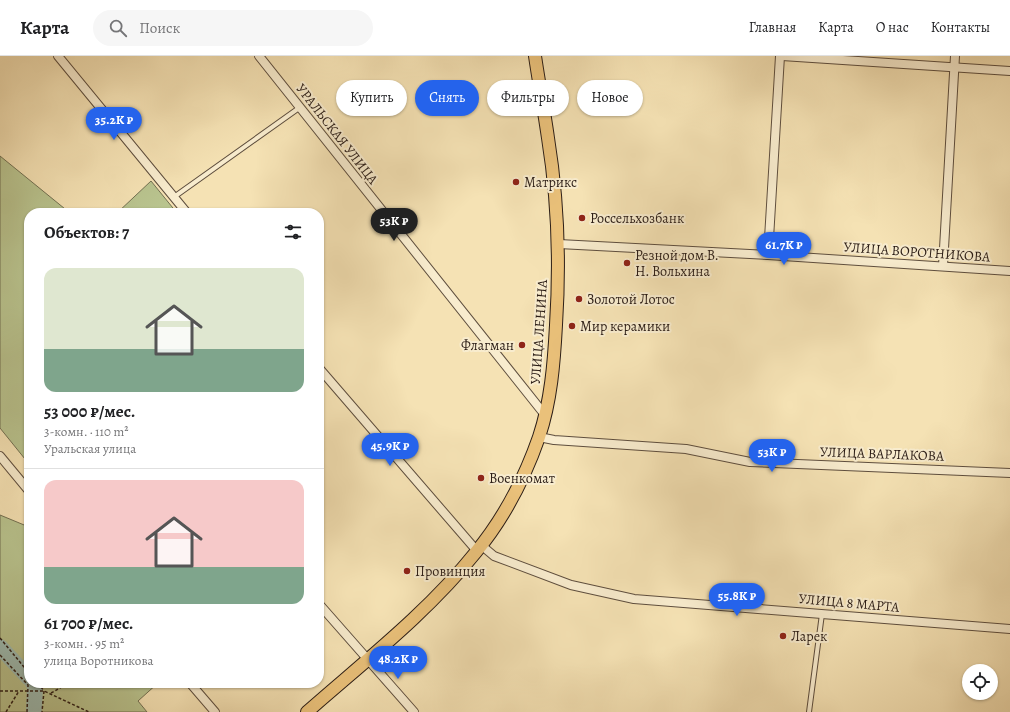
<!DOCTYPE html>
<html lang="ru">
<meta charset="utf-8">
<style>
body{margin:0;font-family:Alegreya,serif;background:#f6f6f6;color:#202124;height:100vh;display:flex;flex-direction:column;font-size:15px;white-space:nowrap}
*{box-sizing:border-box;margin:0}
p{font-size:13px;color:#757577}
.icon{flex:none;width:22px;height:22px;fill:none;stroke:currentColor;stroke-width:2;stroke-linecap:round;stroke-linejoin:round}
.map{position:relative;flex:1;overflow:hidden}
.drawer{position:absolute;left:24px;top:152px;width:300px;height:480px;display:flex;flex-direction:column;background:#fff;border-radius:16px;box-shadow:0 1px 3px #0004}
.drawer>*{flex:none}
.banner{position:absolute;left:336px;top:24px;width:380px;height:36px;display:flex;gap:8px}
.buttons{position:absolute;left:962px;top:608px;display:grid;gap:8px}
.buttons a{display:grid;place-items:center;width:36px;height:36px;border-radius:50%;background:#fff;box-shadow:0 1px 3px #0004;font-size:20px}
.price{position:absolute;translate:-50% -34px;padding:0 9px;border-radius:14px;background:#2563eb;color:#fff;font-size:13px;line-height:26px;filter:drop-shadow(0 1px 2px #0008)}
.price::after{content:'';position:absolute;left:50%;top:24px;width:12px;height:9px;margin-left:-6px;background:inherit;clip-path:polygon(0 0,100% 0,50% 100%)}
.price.active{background:#222;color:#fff}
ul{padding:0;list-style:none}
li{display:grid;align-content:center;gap:8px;height:212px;padding:0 20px}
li+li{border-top:1px solid #e0e0e0}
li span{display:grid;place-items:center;height:124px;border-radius:12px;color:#555}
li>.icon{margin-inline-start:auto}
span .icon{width:72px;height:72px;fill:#fffc;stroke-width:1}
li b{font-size:17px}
h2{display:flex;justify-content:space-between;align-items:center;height:48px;padding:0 20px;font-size:17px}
.tag{padding:0 14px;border-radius:18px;background:#fff;box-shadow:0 1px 3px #0004;font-size:14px;line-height:36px}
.tag.active{background:#2563eb;color:#fff}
header{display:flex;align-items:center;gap:24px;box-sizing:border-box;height:56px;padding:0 20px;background:#fff;border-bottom:1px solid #e0e0e0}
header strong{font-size:19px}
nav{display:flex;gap:22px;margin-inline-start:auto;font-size:14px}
.search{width:280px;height:36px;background:#f6f6f6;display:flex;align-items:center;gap:10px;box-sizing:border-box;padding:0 14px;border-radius:22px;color:#757577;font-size:15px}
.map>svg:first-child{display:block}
.green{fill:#b9c48f;stroke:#727052}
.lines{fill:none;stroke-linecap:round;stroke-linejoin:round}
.river{stroke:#9dbdb4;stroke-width:16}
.service-casing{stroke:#5e4e3e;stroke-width:6}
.minor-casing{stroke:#5e4e3e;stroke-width:10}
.primary-casing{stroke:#2b1d16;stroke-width:14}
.path{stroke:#2b1d16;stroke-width:1.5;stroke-dasharray:3 2;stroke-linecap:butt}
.service{stroke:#f8ecce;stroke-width:4}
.minor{stroke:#f8ecce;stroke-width:8}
.primary{stroke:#eac17a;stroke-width:12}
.poi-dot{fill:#8f2418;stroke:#f8ecce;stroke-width:1.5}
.labels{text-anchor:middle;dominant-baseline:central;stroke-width:4;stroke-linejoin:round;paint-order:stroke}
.street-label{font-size:14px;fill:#2b1d16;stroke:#f8ecce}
.poi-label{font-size:14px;fill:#2b1d16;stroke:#f8ecce;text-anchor:start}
</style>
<header>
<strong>Карта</strong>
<div class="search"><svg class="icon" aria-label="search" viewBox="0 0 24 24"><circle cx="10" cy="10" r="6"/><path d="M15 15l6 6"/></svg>Поиск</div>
<nav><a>Главная</a><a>Карта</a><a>О нас</a><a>Контакты</a></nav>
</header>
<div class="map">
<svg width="1010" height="656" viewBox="0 0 1010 656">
<rect width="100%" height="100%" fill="#f5e2b4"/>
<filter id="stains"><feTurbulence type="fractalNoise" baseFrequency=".005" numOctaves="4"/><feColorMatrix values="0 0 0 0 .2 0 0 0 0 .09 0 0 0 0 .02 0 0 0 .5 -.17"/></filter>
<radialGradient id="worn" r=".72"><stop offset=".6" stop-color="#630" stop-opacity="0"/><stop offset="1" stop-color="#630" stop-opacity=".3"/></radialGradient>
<g class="green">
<polygon points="0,100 70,157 29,157 29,408 0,372"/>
<polygon points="151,125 177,157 117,157"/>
<polygon points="0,459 29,471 29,627 158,627 138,645 147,656 0,656"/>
</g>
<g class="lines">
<g class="river">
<polyline points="0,591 29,622"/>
<polyline points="33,627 35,629 34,656"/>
</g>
<g class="service-casing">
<g id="service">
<polyline points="174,141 299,52"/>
<polyline points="809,656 822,558"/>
</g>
</g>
<g class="minor-casing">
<g id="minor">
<polyline points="58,0 187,157"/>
<polyline points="259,0 545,359"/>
<polyline points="782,0 1010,15"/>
<polyline points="559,188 768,199 1010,215"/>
<polyline points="768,199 780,0"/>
<polyline points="943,210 955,0"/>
<polyline points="319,312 477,495"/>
<polyline points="539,381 554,384 686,393 750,406 1010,417"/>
<polyline points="0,400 29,435"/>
<polyline points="481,489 494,500 571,529 634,543 1010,573"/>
<polyline points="319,548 414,656"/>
<polyline points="190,627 215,656"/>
</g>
</g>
<g class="primary-casing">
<path id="primary" d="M 307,656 C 365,605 428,556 476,496 C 504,462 525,421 539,381 C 551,345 554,307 556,269 C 560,207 558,144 548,82 C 544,54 539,27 535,0"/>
</g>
<g class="path">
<polyline points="0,582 29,617"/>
<polyline points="0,599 28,629 27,656"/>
<polyline points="38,627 44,635 42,656"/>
<polyline points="0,635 44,635 89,656"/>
<polyline points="51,637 69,627"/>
<polyline points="6,656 19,635"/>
</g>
<use href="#service" class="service"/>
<use href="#minor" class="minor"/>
<use href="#primary" class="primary"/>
</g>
<g class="poi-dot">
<circle cx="516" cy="126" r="4"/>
<circle cx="582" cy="162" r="4"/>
<circle cx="627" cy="207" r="4"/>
<circle cx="579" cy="243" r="4"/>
<circle cx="572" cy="270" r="4"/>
<circle cx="522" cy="289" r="4"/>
<circle cx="481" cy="422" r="4"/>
<circle cx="407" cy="515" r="4"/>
<circle cx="783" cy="580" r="4"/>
</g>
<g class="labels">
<g class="street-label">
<text transform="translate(337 78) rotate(52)">УРАЛЬСКАЯ УЛИЦА</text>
<text transform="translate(917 196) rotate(4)">УЛИЦА ВОРОТНИКОВА</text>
<text transform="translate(539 276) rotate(-86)">УЛИЦА ЛЕНИНА</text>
<text transform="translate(882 398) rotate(2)">УЛИЦА ВАРЛАКОВА</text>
<text transform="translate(849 547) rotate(5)">УЛИЦА 8 МАРТА</text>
</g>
<g class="poi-label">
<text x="524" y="126">Матрикс</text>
<text x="590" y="162">Россельхозбанк</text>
<text x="635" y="199">Резной дом В.<tspan x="635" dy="16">Н. Вольхина</tspan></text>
<text x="587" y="243">Золотой Лотос</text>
<text x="580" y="270">Мир керамики</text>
<text x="514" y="289" text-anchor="end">Флагман</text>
<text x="489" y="422">Военкомат</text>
<text x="415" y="515">Провинция</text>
<text x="791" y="580">Ларек</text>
</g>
</g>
<rect width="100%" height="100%" filter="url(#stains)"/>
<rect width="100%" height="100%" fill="url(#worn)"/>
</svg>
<div class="buttons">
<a><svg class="icon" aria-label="locate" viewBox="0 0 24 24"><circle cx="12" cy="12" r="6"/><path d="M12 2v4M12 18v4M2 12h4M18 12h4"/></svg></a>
</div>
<b class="price" style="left:114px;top:85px">35.2K ₽</b>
<b class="price active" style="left:394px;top:186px">53K ₽</b>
<b class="price" style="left:784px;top:210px">61.7K ₽</b>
<b class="price" style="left:390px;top:411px">45.9K ₽</b>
<b class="price" style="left:772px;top:417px">53K ₽</b>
<b class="price" style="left:737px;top:561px">55.8K ₽</b>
<b class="price" style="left:398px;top:624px">48.2K ₽</b>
<div class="banner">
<a class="tag">Купить</a>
<a class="tag active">Снять</a>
<a class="tag">Фильтры</a>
<a class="tag">Новое</a>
</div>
<section class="drawer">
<h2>Объектов: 7<svg class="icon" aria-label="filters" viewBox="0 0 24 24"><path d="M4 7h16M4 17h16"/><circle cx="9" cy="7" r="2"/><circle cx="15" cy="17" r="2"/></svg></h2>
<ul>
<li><span style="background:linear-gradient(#dfe7d0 65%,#7fa58c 0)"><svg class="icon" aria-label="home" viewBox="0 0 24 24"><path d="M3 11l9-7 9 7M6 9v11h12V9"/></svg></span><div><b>53 000 ₽/мес.</b><p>3-комн. · 110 m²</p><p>Уральская улица</p></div></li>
<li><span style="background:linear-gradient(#f6c9c9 70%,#7fa58c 0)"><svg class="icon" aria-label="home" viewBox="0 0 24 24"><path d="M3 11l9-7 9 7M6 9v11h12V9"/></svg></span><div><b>61 700 ₽/мес.</b><p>3-комн. · 95 m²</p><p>улица Воротникова</p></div></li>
</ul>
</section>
</div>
